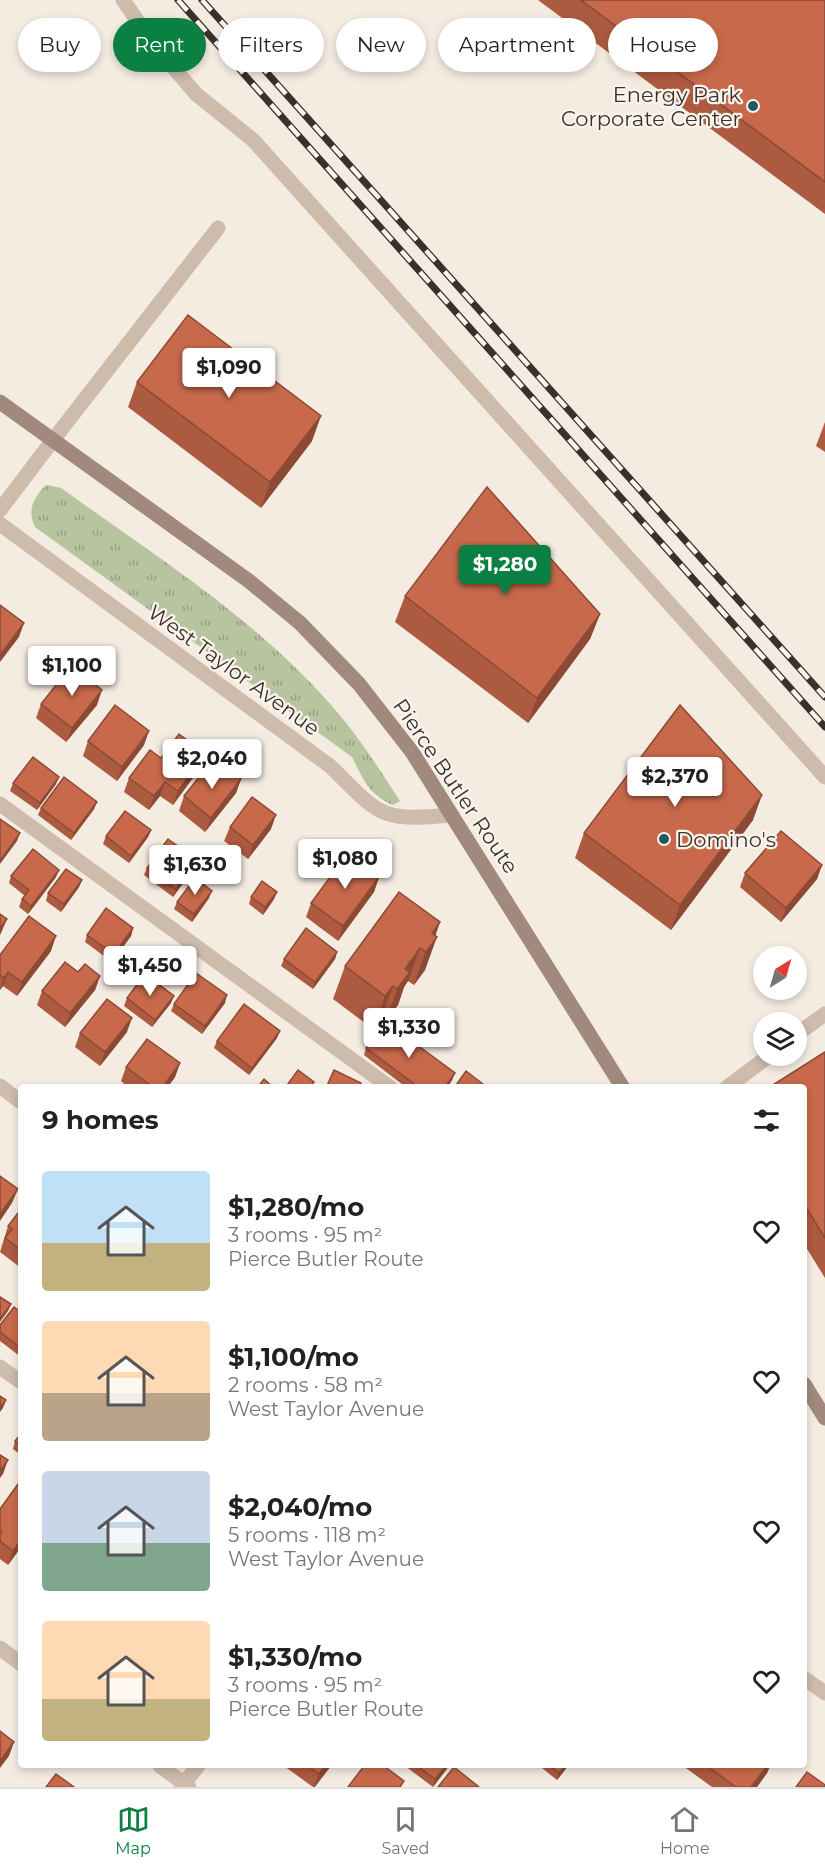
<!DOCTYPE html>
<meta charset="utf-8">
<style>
body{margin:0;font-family:Montserrat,sans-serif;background:#f6f6f6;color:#222;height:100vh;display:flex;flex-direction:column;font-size:22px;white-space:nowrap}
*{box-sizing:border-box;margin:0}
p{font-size:20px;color:#767676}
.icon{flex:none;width:33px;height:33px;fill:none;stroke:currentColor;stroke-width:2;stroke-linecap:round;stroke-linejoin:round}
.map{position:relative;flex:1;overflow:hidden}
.details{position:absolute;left:18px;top:1084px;width:789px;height:684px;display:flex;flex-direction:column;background:#fff;border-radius:6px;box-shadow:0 3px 9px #0003}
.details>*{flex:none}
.hud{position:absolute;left:18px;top:18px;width:789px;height:54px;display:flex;gap:12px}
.needle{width:39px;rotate:37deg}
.controls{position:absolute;left:753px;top:946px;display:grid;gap:12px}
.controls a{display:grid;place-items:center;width:54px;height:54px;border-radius:50%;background:#fff;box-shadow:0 3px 9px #0003;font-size:30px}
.price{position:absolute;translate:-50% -51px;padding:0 14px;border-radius:6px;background:#fff;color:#222;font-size:20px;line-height:39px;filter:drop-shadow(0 2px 3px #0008)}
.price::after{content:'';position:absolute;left:50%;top:36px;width:18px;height:14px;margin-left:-9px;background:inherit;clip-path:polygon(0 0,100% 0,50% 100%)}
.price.active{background:#0b8043;color:#fff}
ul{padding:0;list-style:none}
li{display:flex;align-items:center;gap:18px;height:150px;padding:0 24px}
li span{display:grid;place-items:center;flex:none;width:168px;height:120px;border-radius:6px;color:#555}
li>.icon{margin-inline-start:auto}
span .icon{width:72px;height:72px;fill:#fffc;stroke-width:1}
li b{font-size:26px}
h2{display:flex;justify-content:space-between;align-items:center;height:72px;padding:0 24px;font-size:26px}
.pill{padding:0 21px;border-radius:27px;background:#fff;box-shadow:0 3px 9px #0003;font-size:21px;line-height:54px}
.pill.active{background:#0b8043;color:#fff}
.dock{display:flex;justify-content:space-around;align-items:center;height:84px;border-top:2px solid #e0e0e0;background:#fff;font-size:16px;color:#767676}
.dock a{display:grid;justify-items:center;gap:3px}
.dock .active{color:#0b8043}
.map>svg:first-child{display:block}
.grass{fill:url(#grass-tufts)}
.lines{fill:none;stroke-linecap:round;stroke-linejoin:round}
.lane{stroke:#cdbbac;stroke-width:15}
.street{stroke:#cdbbac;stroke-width:15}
.secondary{stroke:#a18a7d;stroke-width:15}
.rail-casing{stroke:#3b302b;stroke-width:7}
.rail{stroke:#fbf5ee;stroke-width:4.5;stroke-dasharray:14;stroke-linecap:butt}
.wall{fill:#ac5a40}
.shaded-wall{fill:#8c4a34}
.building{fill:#c8694b;stroke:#8c4a34;stroke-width:1.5}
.poi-dot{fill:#1f5a5e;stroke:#fbf5ee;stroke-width:2}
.labels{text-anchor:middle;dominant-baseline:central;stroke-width:4.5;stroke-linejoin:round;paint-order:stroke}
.poi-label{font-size:21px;fill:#3b302b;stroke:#fbf5ee;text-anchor:end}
.street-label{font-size:21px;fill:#3b302b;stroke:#fbf5ee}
</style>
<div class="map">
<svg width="825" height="1787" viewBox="0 0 825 1787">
<defs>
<pattern id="grass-tufts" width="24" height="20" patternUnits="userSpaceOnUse" patternTransform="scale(1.5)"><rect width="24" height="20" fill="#b8c4a0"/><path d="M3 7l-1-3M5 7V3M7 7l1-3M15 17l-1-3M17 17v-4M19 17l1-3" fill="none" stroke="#97a083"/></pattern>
</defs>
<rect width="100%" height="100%" fill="#f4ebe1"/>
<path class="grass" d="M 46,485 L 61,488 C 158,558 266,625 343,719 C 364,745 382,773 400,801 L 393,805 C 369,795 363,779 352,757 L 35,527 C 27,510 33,498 46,485 Z"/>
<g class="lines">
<g class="lane">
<polyline points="123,0 155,46 196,94 253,140 825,777"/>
<polyline points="53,440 218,228"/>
<polyline points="0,804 391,1088"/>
<polyline points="796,1035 825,1014"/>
<polyline points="726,1088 769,1056"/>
<polyline points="0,1367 21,1382"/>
</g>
<g class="street">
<polyline points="0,510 53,440"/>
<path d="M 0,524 L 330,766 C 380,815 379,822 451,815"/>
<polyline points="0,1086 21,1102"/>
<polyline points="0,1648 21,1664"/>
<polyline points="804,1678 825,1693"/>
<polyline points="160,1766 189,1787"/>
<polyline points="181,1787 198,1766"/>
</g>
<g class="secondary">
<polyline points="0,402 249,581 300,623 359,684 412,752 623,1088"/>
<polyline points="804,1384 825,1418"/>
</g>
<g class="rail-casing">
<g id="rail">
<polyline points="178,0 825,727"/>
<polyline points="202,0 825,697"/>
</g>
</g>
<use href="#rail" class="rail"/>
</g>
<g class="wall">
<polygon points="538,0 825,0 825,214"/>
<polygon points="137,382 312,441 261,508 128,407"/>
<polygon points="825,422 825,452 816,446"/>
<polygon points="405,596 600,614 590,639 528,723 395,622"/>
<polygon points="41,704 97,705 66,742 36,718"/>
<polygon points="88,741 144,745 117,781 83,756"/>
<polygon points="192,744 189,752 200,761 195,775 173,805 160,796 149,810 124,792 129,778 161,758"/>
<polygon points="218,773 241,779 236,793 205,832 179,811 184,796"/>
<polygon points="13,783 56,784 37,810 10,791"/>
<polygon points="41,808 94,809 71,840 38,815"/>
<polygon points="753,820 671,930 575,858 584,833"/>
<polygon points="230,827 271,829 248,859 224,841"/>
<polygon points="151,830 148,837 129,863 103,844 106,836"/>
<polygon points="822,865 817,879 781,922 740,887 745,873"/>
<polygon points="147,868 194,868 173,897 144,875"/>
<polygon points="11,876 56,877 28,914 19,907 22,899 25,896 9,883"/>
<polygon points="379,877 374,892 338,941 306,917 311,903"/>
<polygon points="82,880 79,887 61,912 46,901 48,893"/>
<polygon points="277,892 274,899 263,915 249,904 251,897"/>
<polygon points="209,898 192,922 174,909 177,902"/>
<polygon points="133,928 131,936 112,962 85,942 87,935"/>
<polygon points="435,936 425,970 414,985 408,981 404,987 398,1005 385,1022 381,1019 373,1029 333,999 345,966"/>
<polygon points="51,951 17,996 3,986 0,990 0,955"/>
<polygon points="337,952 335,959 313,989 281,966 284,959"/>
<polygon points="78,972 100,976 95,990 65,1027 37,1005 42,991"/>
<polygon points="127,998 171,1003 152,1027 124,1006"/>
<polygon points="225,1003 202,1034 171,1011 174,1004"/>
<polygon points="127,1032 100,1066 75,1047 80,1033"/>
<polygon points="277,1038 249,1075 214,1048 217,1041"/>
<polygon points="366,1048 455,1073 452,1080 447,1088 407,1088 364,1055"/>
<polygon points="825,1052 825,1278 804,1244 804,1088"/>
<polygon points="180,1063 175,1077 167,1088 129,1088 121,1081 126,1067"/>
<polygon points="21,1209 21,1268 0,1252 8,1226"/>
<polygon points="21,1312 21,1357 0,1341 0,1325"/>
<polygon points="21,1434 21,1455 13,1449 15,1441"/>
<polygon points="21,1486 21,1547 8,1565 0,1559 0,1509"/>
<polygon points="284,1766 331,1766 315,1787 313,1787"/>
<polygon points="405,1766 449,1766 433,1787"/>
<polygon points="543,1766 568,1766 557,1780 542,1768"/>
<polygon points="683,1766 770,1766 767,1773 757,1787 712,1787"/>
</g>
<g class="shaded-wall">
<polygon points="321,416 312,441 261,508 270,482"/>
<polygon points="600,614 590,639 528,723 537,698"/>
<polygon points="24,623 19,637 0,662 0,655"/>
<polygon points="102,690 97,705 66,742 72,728"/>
<polygon points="149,731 144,745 117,781 122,767"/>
<polygon points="200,761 195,775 173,805 178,791"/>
<polygon points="59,777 56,784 37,810 40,803"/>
<polygon points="241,779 236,793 205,832 211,818"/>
<polygon points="165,782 160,796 149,810 154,796"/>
<polygon points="762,795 753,820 671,930 680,905"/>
<polygon points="97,802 94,809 71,840 74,833"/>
<polygon points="276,815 271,829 248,859 253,845"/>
<polygon points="151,830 148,837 129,863 131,856"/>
<polygon points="20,833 17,841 0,864 0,861"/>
<polygon points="197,860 194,868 173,897 176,889"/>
<polygon points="822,865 817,879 781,922 786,908"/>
<polygon points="59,870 56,877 28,914 31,906"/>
<polygon points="379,877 374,892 338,941 343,926"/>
<polygon points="82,880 79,887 61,912 64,904"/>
<polygon points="212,891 209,898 192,922 194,914"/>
<polygon points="277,892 274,899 263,915 265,907"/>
<polygon points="7,919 1,933 0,935 0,928"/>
<polygon points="440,922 433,943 437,937 425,970 414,985 432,933"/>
<polygon points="133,928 131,936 112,962 114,954"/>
<polygon points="56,936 51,951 17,996 22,982"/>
<polygon points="420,948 408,981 404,987 398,1005 385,1022 405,969"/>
<polygon points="337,952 335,959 313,989 315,982"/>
<polygon points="8,972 3,986 0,990 4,978"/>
<polygon points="100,976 95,990 65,1027 70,1013"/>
<polygon points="393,986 381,1019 373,1029 385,996"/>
<polygon points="227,995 225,1003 202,1034 205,1026"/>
<polygon points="174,996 171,1003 152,1027 155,1020"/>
<polygon points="132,1018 127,1032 100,1066 105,1052"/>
<polygon points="280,1031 277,1038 249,1075 252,1068"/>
<polygon points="180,1063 175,1077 167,1088 162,1088"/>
<polygon points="455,1073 452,1080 447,1088 444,1088"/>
<polygon points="18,1189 12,1203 0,1221 0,1214"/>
<polygon points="11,1304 8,1311 0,1322 0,1319"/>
<polygon points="6,1400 3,1408 0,1412 0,1408"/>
<polygon points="8,1460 3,1474 0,1478 0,1471"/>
<polygon points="21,1540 21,1547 8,1565 13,1551"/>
<polygon points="14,1742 9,1756 0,1768 0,1761"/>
<polygon points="325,1766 331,1766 314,1787 319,1774"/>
<polygon points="446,1766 449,1766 433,1787 435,1779"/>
<polygon points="565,1766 568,1766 557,1780 559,1773"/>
<polygon points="767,1766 770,1766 767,1773 757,1787 751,1787"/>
</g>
<g class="building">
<polygon points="581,0 825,0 825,182"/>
<polygon points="188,315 321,416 270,482 137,382"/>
<polygon points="487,487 600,614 537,698 405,596"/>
<polygon points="0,605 24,623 0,655"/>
<polygon points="71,666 102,690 72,728 41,704"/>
<polygon points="115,705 149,731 122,767 88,741"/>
<polygon points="680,705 762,795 680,905 584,833"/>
<polygon points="179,734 192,744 187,751 200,761 178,791 165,782 154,796 129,778 150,750 161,758"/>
<polygon points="33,757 59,777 40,803 13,783"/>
<polygon points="208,766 218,773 224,766 241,779 211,818 184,796"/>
<polygon points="64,777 97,802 74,833 41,808"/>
<polygon points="252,797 276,815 253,845 230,827"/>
<polygon points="125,811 151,830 131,856 106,836"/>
<polygon points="0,819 20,833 0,861"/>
<polygon points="781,831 822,865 786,908 745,873"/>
<polygon points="168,839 197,860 176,889 147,868"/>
<polygon points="33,849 59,870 31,906 22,899 29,890 11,876"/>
<polygon points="347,854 379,877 343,926 311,903"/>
<polygon points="66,869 82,880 64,904 48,893"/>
<polygon points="195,878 212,891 194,914 177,902"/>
<polygon points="262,881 277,892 265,907 251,897"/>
<polygon points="399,892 440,922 432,933 437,937 426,952 420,948 405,969 410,972 397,989 393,986 385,996 345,966"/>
<polygon points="106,908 133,928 114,954 87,935"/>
<polygon points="0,914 7,919 0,928"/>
<polygon points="29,916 56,936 22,982 8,972 4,978 0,975 0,955"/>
<polygon points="306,928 337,952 315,982 284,959"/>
<polygon points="65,962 78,972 85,964 100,976 70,1013 42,991"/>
<polygon points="196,973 227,995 205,1026 174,1004"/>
<polygon points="145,974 174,996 155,1020 127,998"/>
<polygon points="107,999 132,1018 105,1052 80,1033"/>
<polygon points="244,1004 280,1031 252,1068 217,1041"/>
<polygon points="386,1022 455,1073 444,1088 420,1088 366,1048"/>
<polygon points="147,1039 180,1063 162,1088 154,1088 126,1067"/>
<polygon points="825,1052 825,1238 804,1204 804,1088 768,1088"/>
<polygon points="298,1070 314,1082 310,1088 285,1088"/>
<polygon points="334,1070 361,1083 359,1088 326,1088"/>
<polygon points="466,1071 488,1088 454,1088"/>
<polygon points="264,1079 274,1088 257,1088"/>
<polygon points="0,1176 18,1189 0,1214"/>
<polygon points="21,1209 21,1250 5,1238 12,1229 8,1226"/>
<polygon points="0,1297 11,1304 0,1319"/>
<polygon points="14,1307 21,1312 21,1348 0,1332 0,1325"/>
<polygon points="0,1396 6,1400 0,1408"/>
<polygon points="21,1434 21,1446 15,1441"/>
<polygon points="0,1455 8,1460 0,1471"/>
<polygon points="18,1484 21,1486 21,1540 13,1551 0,1541 0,1534 2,1531 0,1529 0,1509"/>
<polygon points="0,1731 14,1742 0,1761"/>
<polygon points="308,1766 325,1766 319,1774"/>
<polygon points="364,1766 384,1766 404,1781 400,1787 348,1787"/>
<polygon points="417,1766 446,1766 435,1779"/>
<polygon points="550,1766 565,1766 559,1773"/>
<polygon points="707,1766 767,1766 751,1787 736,1787"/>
<polygon points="454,1767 479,1787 438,1787"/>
<polygon points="807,1772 825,1785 825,1787 796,1787"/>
<polygon points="56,1774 74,1787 46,1787"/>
</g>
<g class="poi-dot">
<circle cx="753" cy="106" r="6"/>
<circle cx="664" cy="839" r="6"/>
</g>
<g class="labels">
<g class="poi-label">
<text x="741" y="94">Energy Park<tspan x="741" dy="24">Corporate Center</tspan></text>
<text x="676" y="839" text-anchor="start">Domino's</text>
</g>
<g class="street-label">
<text transform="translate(234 670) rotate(36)">West Taylor Avenue</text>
<text transform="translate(456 786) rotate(56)">Pierce Butler Route</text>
</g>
</g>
</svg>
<div class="controls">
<a><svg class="needle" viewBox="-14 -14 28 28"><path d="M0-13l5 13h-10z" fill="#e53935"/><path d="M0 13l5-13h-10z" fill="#767676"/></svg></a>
<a><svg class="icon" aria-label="layers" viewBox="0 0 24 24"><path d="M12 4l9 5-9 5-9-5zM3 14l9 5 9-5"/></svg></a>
</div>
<b class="price" style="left:229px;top:399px">$1,090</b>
<b class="price active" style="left:505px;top:596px">$1,280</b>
<b class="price" style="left:72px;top:697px">$1,100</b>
<b class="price" style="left:212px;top:790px">$2,040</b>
<b class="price" style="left:675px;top:808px">$2,370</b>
<b class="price" style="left:345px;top:890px">$1,080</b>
<b class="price" style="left:195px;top:896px">$1,630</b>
<b class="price" style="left:150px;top:997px">$1,450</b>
<b class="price" style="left:409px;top:1059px">$1,330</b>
<div class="hud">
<a class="pill">Buy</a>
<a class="pill active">Rent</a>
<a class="pill">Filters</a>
<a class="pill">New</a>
<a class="pill">Apartment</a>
<a class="pill">House</a>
</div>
<section class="details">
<h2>9 homes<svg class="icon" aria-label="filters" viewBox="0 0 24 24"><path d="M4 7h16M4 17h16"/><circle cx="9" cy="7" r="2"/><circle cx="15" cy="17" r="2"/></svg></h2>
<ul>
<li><span style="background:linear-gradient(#bfe0f5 60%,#c2b280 0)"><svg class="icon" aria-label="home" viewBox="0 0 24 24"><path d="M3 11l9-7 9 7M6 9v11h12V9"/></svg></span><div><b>$1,280/mo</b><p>3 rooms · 95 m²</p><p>Pierce Butler Route</p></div><svg class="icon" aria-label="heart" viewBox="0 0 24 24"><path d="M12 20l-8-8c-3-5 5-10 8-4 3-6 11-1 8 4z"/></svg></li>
<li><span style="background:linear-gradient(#ffd9b3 60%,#b9a48a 0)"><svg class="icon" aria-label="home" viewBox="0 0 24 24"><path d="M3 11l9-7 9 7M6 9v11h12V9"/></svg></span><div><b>$1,100/mo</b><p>2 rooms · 58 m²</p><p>West Taylor Avenue</p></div><svg class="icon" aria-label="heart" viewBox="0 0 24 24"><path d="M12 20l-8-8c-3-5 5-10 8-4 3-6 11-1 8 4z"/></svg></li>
<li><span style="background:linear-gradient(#c9d6e8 60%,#7fa58c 0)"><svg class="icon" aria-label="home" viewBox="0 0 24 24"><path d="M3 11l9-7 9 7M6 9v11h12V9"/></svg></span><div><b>$2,040/mo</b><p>5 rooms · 118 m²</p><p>West Taylor Avenue</p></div><svg class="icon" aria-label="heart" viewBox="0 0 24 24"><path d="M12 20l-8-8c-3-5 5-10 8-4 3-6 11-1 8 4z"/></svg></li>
<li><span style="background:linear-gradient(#ffd9b3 65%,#c2b280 0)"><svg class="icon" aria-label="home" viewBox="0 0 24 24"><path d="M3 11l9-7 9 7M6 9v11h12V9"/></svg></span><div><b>$1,330/mo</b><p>3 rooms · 95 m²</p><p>Pierce Butler Route</p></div><svg class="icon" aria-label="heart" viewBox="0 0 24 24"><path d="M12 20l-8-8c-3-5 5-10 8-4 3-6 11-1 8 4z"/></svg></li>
</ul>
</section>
</div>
<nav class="dock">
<a class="active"><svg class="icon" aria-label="map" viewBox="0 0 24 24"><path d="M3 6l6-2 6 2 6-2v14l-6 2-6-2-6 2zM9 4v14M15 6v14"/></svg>Map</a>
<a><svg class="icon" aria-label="saved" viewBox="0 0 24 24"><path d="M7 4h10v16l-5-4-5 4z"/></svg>Saved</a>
<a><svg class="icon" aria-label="home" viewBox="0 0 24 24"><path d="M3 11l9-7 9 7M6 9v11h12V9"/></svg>Home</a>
</nav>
